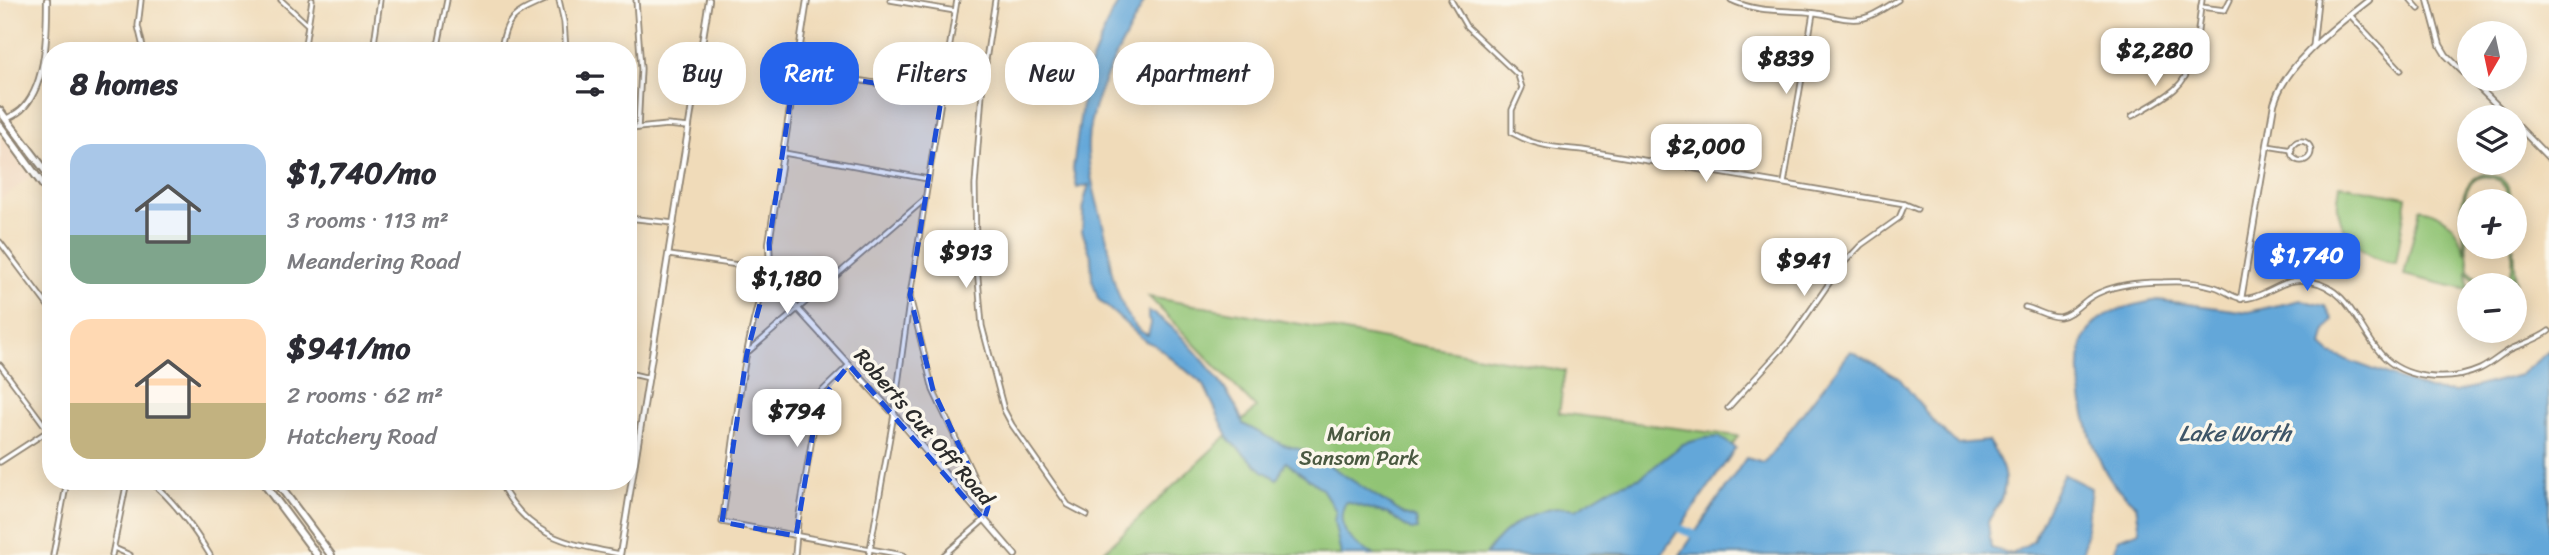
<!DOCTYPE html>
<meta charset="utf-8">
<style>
body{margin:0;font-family:Sriracha,sans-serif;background:#f7f7f7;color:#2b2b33;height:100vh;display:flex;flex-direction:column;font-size:26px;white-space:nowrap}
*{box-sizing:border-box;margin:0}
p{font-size:23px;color:#7c7c81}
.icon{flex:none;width:38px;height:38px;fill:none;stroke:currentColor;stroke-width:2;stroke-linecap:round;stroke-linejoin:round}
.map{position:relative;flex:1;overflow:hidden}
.side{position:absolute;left:42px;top:42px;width:595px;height:448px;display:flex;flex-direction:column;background:#fff;border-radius:28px;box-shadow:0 4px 18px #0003}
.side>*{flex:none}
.hud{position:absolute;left:658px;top:42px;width:665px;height:63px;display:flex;gap:14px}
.needle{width:46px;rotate:189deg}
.fabs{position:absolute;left:2457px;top:21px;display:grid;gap:14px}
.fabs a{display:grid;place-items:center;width:70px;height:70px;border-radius:50%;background:#fff;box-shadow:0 4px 18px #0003;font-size:35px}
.price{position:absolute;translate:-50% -60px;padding:0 16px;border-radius:14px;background:#fff;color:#222;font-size:23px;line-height:46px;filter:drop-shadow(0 2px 4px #0008)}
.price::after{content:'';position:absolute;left:50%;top:42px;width:21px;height:16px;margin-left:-10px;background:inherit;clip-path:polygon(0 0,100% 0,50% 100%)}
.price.current{background:#2563eb;color:#fff}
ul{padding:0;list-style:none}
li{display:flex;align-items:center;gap:21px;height:175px;padding:0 28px}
li span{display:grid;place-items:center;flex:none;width:196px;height:140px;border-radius:21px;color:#555}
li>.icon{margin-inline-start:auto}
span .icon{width:84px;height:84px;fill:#fffc;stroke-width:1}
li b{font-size:30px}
h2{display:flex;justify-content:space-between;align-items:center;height:84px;padding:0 28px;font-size:30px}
.chip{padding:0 24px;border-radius:28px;background:#fff;box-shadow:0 4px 18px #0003;font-size:24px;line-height:63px}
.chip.current{background:#2563eb;color:#fff}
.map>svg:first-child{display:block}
.built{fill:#f0d5bc}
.green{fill:#91c474;stroke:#5e7850;stroke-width:2}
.water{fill:#64a7d9;stroke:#486982;stroke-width:2}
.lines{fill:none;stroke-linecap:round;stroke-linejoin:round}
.river{stroke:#64a7d9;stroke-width:8}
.minor-casing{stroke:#8e8372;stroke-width:7}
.tertiary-casing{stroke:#8e8372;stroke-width:8}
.primary-casing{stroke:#8e8372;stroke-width:10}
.minor{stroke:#fff;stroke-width:3.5}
.tertiary{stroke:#fff;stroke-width:4.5}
.primary{stroke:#fff;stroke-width:6}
.marked{fill:#1d4ed8;fill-opacity:0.2;stroke:#1d4ed8;stroke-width:5;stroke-dasharray:14 9;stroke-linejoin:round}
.labels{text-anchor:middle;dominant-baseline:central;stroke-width:7;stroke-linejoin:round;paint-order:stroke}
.street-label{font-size:21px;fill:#2b2b2b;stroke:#fbf7ec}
.park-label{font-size:21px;fill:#4a5941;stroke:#fbf7ec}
.water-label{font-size:23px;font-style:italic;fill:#3f5668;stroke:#fbf7ec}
</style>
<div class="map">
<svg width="2549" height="555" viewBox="0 0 2549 555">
<rect width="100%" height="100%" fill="#fbf7ec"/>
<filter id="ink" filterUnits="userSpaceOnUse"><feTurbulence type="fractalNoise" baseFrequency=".0143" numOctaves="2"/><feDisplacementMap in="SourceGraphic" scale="14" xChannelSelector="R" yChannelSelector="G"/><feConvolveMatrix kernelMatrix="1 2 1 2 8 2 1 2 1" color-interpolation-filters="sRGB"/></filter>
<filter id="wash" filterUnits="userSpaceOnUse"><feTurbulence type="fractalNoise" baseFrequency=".00686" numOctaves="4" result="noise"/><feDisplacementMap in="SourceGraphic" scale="28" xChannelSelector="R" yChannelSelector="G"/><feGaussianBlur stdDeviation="1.57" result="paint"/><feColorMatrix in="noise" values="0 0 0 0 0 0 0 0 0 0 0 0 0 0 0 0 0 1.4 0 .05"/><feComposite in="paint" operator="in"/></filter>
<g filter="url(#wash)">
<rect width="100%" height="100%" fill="#f0dbb9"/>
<polygon class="built" points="2,137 31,176 0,200 0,139"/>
<g class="green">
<path d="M 2484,174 C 2502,175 2510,184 2512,201 L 2509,201 C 2508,175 2474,166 2466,193 C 2462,206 2467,254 2469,269 C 2478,286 2503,292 2511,271 C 2514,263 2512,255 2512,247 L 2514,247 L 2516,283 L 2514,283 L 2513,275 L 2502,285 C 2485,285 2474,287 2467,270 L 2468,290 L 2404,275 L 2420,209 C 2448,213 2458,230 2465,253 C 2464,226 2451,184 2484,174 Z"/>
<path d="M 2340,185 L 2407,197 L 2396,263 C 2367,262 2341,236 2338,208 C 2337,201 2339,192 2340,185 Z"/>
<polygon points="1149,297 1565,371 1559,413 1738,436 1660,555 1100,555 1256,408"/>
</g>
<g class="water">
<path d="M 1120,0 L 1145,0 C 1124,42 1085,103 1088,152 C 1090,184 1102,217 1109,248 C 1109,272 1124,327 1148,335 L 1151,324 L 1148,319 L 1148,311 C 1176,322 1236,395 1243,424 L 1281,444 L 1309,452 L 1405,515 L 1416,519 L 1418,529 L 1411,530 L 1388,514 L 1346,502 C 1332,526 1355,547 1375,555 L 1341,555 L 1334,521 L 1336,511 L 1322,489 L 1286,462 L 1277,479 L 1263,471 L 1230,441 L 1204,385 L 1155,345 L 1145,341 L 1098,299 L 1092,279 L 1091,256 L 1082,231 L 1084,201 L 1089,185 L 1077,188 L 1073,169 L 1086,75 L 1110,17 Z"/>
<path d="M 2158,300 L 2248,312 L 2301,300 L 2325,306 L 2333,320 L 2325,333 L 2322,346 L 2331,354 L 2429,390 L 2455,392 L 2520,375 L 2549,351 L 2549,555 L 2113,555 L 2118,539 L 2140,531 L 2136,505 C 2130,499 2122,493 2116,487 C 2090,458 2068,368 2087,333 C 2099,310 2135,305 2158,300 Z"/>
<path d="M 1851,351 L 1899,378 L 1934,422 L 1957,444 L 1988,441 C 2010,475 2011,488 1988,521 L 1991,548 L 2012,554 L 2033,541 L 2063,474 L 2091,488 L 2083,555 L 1680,555 L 1746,458 L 1764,463 Z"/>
<path d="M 1719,437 L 1736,448 L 1661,555 L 1591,553 L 1587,555 L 1485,555 C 1504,526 1541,502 1576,509 L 1611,488 L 1641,477 L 1683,444 L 1705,438 Z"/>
</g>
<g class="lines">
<polyline class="river" points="1670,526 1671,525 1703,538"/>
</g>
</g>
<g filter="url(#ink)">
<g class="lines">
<g class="minor-casing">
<g id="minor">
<polyline points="141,0 138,26 144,51"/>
<polyline points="281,0 307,24"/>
<polyline points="559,0 564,22 566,51"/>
<polyline points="636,0 641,69 638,128"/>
<polyline points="890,0 955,11"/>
<polyline points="995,0 983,80 975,185 976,255 982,326 1004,410 1012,425 1068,505 1087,515"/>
<path d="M 1451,0 L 1466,26 L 1518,75 L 1522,88 L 1512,110 L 1512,133 C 1535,146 1557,148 1583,150 L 1905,204 L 1917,209"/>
<path d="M 1731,0 C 1760,14 1785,9 1816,13 C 1832,15 1848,22 1864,18 C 1876,15 1887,6 1898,0"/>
<polyline points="2411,0 2419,9"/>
<polyline points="2201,7 2225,10 2230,0"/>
<polyline points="2350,15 2401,70"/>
<polyline points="2313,47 2318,0"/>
<polyline points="304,51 312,0"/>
<polyline points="373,51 380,0"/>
<polyline points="437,51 447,0"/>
<path d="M 501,51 C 505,16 515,14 545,0"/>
<polyline points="948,56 986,63"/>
<polyline points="795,70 942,94"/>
<path d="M 2132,116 C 2146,108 2162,100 2175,89 C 2198,69 2197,29 2202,0"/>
<polyline points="628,129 667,125 689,127"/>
<circle cx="2301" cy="151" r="10"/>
<polyline points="2267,146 2292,150"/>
<polyline points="784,153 928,179"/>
<polyline points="1784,183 1813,13"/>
<polyline points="628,218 674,223"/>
<polyline points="0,242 51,310"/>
<polyline points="669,255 759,268 770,266"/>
<path d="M 770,266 C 741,344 735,439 722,522 L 903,555"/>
<polyline points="910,297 933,390 988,507 984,520 944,555"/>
<path d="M 2025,307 C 2036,309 2048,318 2060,317 C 2072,315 2081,303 2091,297 C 2112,284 2139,282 2163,282 C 2180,281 2199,282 2215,287 C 2228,291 2235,301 2249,298 C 2271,294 2285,276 2309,281 C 2350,288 2357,327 2381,354 C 2404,380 2449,383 2480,369 C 2491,364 2500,355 2511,349 C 2524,343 2537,340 2549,331"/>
<polyline points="749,351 925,199"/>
<polyline points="0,365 48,430"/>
<polyline points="628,373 649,378"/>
<polyline points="1728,408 1789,341 1841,266 1861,245 1899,218 1905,204"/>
<polyline points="0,462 51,429"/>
<path d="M 149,481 C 171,496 196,532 210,555"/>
<path d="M 499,481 C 527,536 563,543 620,554"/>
<polyline points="114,548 130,555"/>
<polyline points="53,555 67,481"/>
<polyline points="112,555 127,481"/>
<polyline points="795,555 798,521 818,403 821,392 849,365"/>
<polyline points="869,555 894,414 910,295 957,0"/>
</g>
</g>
<g class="tertiary-casing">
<g id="tertiary">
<polyline points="807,0 769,243 770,266 780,287 798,309 894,414 1015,555"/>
<polyline points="2428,0 2440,45 2446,55 2469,78"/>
<polyline points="2470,79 2509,117"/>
<path d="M 6,119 C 12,116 19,113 24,107 C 47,82 47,31 47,0"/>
<polyline points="2515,123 2549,158"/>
<path d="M 2241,299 L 2274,104 C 2285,64 2336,26 2369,0"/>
<polyline points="620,555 709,0"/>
</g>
</g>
<g class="primary-casing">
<g id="primary">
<polyline points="0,111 51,178"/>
<polyline points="0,126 51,196"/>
<polyline points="262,481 317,555"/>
<polyline points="276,481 331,555"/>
</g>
</g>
<use href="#minor" class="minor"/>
<use href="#tertiary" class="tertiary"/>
<use href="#primary" class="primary"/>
</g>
</g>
<path class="marked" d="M 795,70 L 942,94 L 910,295 L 933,390 L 988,507 L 984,520 L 849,365 L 818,403 L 796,536 L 722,522 L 747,353 L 770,266 L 769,243 Z"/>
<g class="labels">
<g class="street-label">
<text transform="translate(924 427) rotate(49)">Roberts Cut Off Road</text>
</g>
<g class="park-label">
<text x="1359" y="434">Marion<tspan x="1359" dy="24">Sansom Park</tspan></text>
</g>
<g class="water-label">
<text x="2235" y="433">Lake Worth</text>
</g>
</g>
</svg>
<div class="fabs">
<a><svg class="needle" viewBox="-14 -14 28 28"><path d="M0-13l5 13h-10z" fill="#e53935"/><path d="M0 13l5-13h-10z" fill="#7c7c81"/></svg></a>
<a><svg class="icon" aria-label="layers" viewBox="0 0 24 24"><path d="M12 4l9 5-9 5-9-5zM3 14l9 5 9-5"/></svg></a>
<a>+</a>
<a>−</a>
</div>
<b class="price" style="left:2155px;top:88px">$2,280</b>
<b class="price" style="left:1786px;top:96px">$839</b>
<b class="price" style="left:1706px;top:184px">$2,000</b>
<b class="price" style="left:966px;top:290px">$913</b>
<b class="price current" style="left:2307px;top:293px">$1,740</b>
<b class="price" style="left:1804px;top:298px">$941</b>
<b class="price" style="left:787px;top:316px">$1,180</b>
<b class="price" style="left:797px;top:449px">$794</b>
<div class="hud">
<a class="chip">Buy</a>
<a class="chip current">Rent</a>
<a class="chip">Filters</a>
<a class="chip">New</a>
<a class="chip">Apartment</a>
</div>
<section class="side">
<h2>8 homes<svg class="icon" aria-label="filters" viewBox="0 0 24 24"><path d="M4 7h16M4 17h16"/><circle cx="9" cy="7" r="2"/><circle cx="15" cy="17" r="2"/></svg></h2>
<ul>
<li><span style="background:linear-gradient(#a9c7e8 65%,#7fa58c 0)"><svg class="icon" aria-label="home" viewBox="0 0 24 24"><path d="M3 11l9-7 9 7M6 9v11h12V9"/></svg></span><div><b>$1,740/mo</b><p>3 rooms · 113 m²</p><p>Meandering Road</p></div></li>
<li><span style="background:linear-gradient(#ffd9b3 60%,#c2b280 0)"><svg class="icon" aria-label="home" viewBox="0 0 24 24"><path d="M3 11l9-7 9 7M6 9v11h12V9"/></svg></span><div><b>$941/mo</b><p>2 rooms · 62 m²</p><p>Hatchery Road</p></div></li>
</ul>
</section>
</div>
